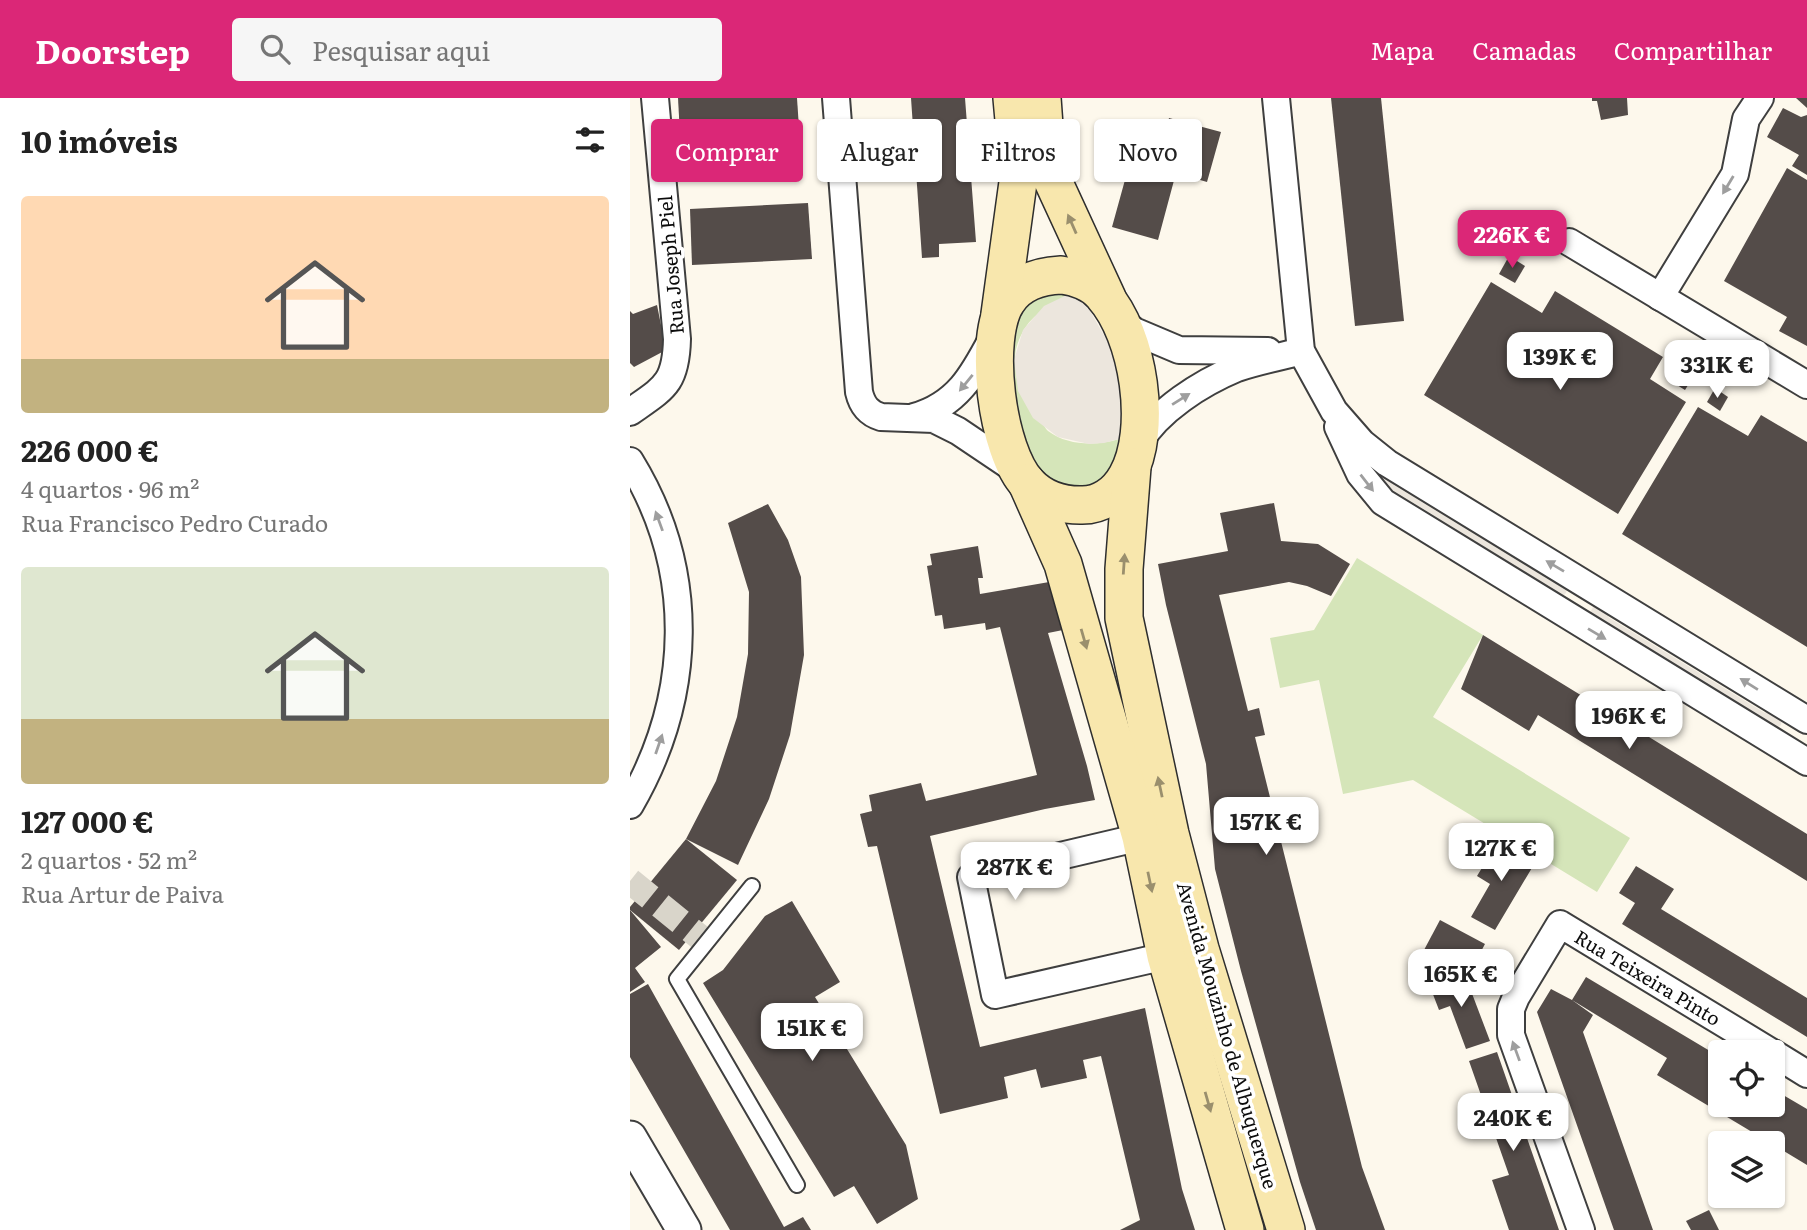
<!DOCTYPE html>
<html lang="pt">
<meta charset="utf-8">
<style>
body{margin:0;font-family:Literata,serif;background:#f6f6f6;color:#222;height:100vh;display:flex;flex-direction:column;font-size:26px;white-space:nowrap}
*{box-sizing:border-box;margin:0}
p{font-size:23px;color:#767676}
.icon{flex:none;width:38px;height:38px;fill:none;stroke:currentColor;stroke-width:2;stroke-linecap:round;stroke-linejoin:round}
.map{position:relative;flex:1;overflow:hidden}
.drawer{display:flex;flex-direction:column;background:#fff;width:630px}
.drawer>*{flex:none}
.banner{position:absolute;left:21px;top:21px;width:665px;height:63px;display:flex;gap:14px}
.fabs{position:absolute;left:1078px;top:942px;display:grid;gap:14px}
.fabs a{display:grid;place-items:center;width:77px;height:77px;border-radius:7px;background:#fff;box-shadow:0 2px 5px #0004;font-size:35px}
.price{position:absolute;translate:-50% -60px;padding:0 16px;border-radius:14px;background:#fff;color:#222;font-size:23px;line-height:46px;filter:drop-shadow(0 2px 4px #0008)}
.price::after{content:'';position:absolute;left:50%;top:42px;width:21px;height:16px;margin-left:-10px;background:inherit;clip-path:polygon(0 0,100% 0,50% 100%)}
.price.active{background:#db2777;color:#fff}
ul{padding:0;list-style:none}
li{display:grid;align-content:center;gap:14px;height:371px;padding:0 21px}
li span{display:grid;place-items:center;height:217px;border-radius:7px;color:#555}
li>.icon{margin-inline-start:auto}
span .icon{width:126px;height:126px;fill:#fffc;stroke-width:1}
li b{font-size:30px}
h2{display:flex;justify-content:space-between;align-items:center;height:84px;padding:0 21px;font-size:30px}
.chip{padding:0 24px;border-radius:7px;background:#fff;box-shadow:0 2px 5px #0004;font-size:24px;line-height:63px}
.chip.active{background:#db2777;color:#fff}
header{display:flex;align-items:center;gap:42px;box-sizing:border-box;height:98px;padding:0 35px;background:#db2777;color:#fff}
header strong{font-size:33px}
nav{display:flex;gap:38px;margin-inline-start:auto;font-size:24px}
.search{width:490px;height:63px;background:#f6f6f6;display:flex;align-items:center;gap:18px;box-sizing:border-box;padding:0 24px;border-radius:7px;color:#767676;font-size:26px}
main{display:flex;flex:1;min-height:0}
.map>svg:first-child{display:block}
.green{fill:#d5e5b9}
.plaza{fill:#ece6dd}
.building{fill:#544c49}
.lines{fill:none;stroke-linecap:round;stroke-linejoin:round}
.minor-tunnel{stroke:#d9d5ca;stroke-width:26;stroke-dasharray:26 13;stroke-linecap:butt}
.service-casing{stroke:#3f3f3f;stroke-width:18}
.minor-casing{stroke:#3f3f3f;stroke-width:30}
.tertiary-casing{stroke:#3f3f3f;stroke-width:37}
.secondary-casing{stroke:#2e2e2e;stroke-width:40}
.service{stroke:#fff;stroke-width:14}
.minor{stroke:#fff;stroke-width:26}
.tertiary{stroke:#fff;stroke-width:33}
.secondary{stroke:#f8e7ad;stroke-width:37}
.oneway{fill:#9e9e9e}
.oneway2{fill:#9a8f6d}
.labels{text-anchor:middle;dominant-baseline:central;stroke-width:7;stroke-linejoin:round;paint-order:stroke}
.street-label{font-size:19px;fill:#0c0c0c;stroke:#fff}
</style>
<header>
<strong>Doorstep</strong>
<div class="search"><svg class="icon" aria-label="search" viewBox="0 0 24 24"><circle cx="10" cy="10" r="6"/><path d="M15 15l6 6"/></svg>Pesquisar aqui</div>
<nav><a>Mapa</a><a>Camadas</a><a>Compartilhar</a></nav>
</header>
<main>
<section class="drawer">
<h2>10 imóveis<svg class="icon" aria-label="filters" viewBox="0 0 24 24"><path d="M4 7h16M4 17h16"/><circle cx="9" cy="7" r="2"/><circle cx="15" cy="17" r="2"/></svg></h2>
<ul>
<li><span style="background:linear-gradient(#ffd9b3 75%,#c2b280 0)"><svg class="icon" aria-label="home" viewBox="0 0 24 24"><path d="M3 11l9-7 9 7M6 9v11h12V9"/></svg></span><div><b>226 000 €</b><p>4 quartos · 96 m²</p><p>Rua Francisco Pedro Curado</p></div></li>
<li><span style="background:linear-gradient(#dfe7d0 70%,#c2b280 0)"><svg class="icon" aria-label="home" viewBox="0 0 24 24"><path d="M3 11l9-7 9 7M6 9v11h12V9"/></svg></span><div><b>127 000 €</b><p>2 quartos · 52 m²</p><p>Rua Artur de Paiva</p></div></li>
</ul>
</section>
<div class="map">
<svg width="1177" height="1132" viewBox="0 0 1177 1132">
<rect width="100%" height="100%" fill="#fdf8ec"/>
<g class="green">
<path d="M 407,195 L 441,195 C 425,205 405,214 395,230 C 390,238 385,250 385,260 C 385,269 411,327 418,333 C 438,348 467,348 489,341 L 485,364 L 474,385 L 441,395 L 412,376 L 396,349 L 377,287 L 386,223 L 398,202 Z"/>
<polygon points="727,460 853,537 803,619 1000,740 967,794 783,682 713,696 689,582 650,590 640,540 684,532"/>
</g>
<g class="plaza">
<polygon points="441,195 452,202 459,211 483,253 488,268 493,317 491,333 489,341 474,345 459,346 428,339 403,320 388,293 384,262 393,232 414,208"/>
<polygon points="752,372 767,379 764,387 921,483 925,476 937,490 936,495 932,499 914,495 918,488 761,391 756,398 743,379"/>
<polygon points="965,506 982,511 978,519 1135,615 1140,608 1152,621 1151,627 1146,631 1128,626 1132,619 976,523 971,529 959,516"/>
</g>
<g class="building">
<polygon points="48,0 167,0 169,30 50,37"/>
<polygon points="281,0 335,0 346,144 309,146 309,159 292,160"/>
<polygon points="701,0 751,0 774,223 725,228"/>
<polygon points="962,0 997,0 998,17 971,22 967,3 962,3"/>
<polygon points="1166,0 1177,0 1177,10"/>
<polygon points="1153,10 1171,19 1177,17 1177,77 1162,68 1169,57 1137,39"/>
<polygon points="539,20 591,34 577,84 546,75 528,142 482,129 498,71 470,63 482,21 535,36"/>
<polygon points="150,50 151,77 112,78 111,51"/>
<polygon points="1157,70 1177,82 1177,248 1149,233 1157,219 1094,183"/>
<polygon points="178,105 182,161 62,167 60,111"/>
<polygon points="879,158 895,168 885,185 869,176"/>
<polygon points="861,184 912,215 925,193 1033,259 1020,281 1056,304 988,416 794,297"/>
<polygon points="27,207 36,252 4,269 0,265 0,213 3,216"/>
<polygon points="1052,269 1065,276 1055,292 1042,284"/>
<polygon points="1085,290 1098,299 1090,313 1077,304"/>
<polygon points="1068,309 1118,338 1131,317 1177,344 1177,549 992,436"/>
<polygon points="644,405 651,443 688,446 720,466 701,498 677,488 659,484 589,497 618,613 629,610 635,637 625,639 732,1069 755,1132 686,1132 670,1084 611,873 585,771 576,666 536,507 528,466 598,453 590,415"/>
<polygon points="138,406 158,442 171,479 174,557 160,637 139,701 108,767 56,741 86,683 107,619 118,556 119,494 98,425"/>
<polygon points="348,448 353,480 348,480 350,496 425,483 433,532 418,535 457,668 465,702 415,711 300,738 350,949 515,910 552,1091 565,1132 490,1132 510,1122 471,958 453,962 457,980 411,990 406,971 374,979 378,1000 310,1016 247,748 238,749 230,716 242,713 239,697 291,685 296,703 407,677 370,529 356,532 355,525 314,531 312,517 305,518 297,468 302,467 300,456"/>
<polygon points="853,537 1177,736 1177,783 908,617 899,633 831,591"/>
<polygon points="56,741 107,782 49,852 0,812 0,809"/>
<polygon points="869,742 906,763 865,832 841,819 860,786 847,778"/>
<polygon points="1006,768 1044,791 1031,811 1177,900 1177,939 992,826 1005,805 989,795"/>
<polygon points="162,803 210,884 185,899 276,1047 288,1101 247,1126 224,1088 204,1099 73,885 93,872 135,818"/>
<polygon points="0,812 31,849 5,870 15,884 0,894"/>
<polygon points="810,822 855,846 839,876 794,852"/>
<polygon points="822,877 838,885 860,943 836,951 820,908 809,912 799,886"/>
<polygon points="956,879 1090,959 1090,1006 1143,1006 1143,991 1177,1011 1177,1067 1027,977 1037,960 942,902 963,917 953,934 1023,1132 984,1132 907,914 921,891 942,902"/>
<polygon points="18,886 154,1129 173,1119 181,1132 100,1132 0,959 0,896"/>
<polygon points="867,954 929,1132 879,1132 862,1082 879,1077 839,963"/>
<polygon points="1079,1112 1089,1132 1061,1132 1056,1123"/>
</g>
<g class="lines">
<polyline class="minor-tunnel" points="0,783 77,845"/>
<g class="service-casing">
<polyline id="service" points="122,788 47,881 167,1087"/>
</g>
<g class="minor-casing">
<g id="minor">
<path d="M 206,0 L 229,294 C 232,307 238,315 251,319 L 304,321 L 328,333 L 389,374"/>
<polyline points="646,0 671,253 704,313 732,345 757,365 1177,622"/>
<polyline points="939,144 1177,287"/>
<polyline points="1030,199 1105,76 1116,21 1130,0"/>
<polyline points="488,220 504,233 549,252 638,253"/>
<path d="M 0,314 C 34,290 46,286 47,241 L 25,0"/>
<path d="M 284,319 C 327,307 343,277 362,241"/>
<polyline points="708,329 730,376 753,404 1177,664"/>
<path d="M 508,346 C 528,312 571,285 607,270 C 627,263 650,259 671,253"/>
<path d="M 0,363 C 67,472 63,598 0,707"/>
<polyline points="511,739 341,779 365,897 536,858"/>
<polyline points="1143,955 1177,976"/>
<polyline points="951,1132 881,937 881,911 886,899 930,826 1141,954"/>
</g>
</g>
<g class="tertiary-casing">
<polyline id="tertiary" points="0,1040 54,1132"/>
</g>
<g class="secondary-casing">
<g id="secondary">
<polyline points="412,0 417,70 477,200"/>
<path d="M 431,177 C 447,179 463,185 473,197 C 509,237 523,332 497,378 C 487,396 470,408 450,407 C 429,407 412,401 398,386 C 367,354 352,240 377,203 C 389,184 410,178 431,177 Z"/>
<polyline points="370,216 389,77 382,0"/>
<polyline points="502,369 494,471 494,520 540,736 570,851 656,1132"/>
<polyline points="397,385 433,466 511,739 536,858 615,1132"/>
</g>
</g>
<use href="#service" class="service"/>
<use href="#minor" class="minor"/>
<use href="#tertiary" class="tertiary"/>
<use href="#secondary" class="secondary"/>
</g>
<defs><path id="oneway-solid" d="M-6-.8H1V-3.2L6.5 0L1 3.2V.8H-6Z" transform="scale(1.75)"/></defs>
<g class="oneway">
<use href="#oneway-solid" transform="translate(1098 87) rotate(121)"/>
<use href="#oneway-solid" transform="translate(336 285) rotate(129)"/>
<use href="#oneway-solid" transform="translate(551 301) rotate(-32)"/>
<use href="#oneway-solid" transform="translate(737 385) rotate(52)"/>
<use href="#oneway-solid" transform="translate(29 423) rotate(-110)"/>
<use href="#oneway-solid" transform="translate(925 468) rotate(-149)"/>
<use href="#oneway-solid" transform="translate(967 536) rotate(31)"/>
<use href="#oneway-solid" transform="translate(1119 586) rotate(-148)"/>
<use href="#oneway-solid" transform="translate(29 646) rotate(-71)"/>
<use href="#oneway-solid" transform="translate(886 953) rotate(-110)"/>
</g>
<g class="oneway2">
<use href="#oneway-solid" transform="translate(442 126) rotate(-114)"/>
<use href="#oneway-solid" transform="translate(494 466) rotate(-86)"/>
<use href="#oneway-solid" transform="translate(454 541) rotate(74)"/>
<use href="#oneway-solid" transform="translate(530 689) rotate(-102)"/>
<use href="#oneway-solid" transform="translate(520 784) rotate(78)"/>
<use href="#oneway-solid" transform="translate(578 1004) rotate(74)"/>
</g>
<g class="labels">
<g class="street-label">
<text transform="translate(40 167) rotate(-95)">Rua Joseph Piel</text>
<text transform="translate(1018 879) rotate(31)">Rua Teixeira Pinto</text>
<text transform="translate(598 937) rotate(74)">Avenida Mouzinho de Albuquerque</text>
</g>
</g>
</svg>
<div class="fabs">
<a><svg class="icon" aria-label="locate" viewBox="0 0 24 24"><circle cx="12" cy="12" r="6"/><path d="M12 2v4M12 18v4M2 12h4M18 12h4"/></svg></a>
<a><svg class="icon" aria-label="layers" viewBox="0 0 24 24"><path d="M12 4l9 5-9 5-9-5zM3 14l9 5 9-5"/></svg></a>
</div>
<b class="price active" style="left:882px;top:172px">226K €</b>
<b class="price" style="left:930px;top:294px">139K €</b>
<b class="price" style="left:1087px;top:302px">331K €</b>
<b class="price" style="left:999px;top:653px">196K €</b>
<b class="price" style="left:636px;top:759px">157K €</b>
<b class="price" style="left:871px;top:785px">127K €</b>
<b class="price" style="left:385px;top:804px">287K €</b>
<b class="price" style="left:831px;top:911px">165K €</b>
<b class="price" style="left:182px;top:965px">151K €</b>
<b class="price" style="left:883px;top:1055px">240K €</b>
<div class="banner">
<a class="chip active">Comprar</a>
<a class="chip">Alugar</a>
<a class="chip">Filtros</a>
<a class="chip">Novo</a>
</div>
</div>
</main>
